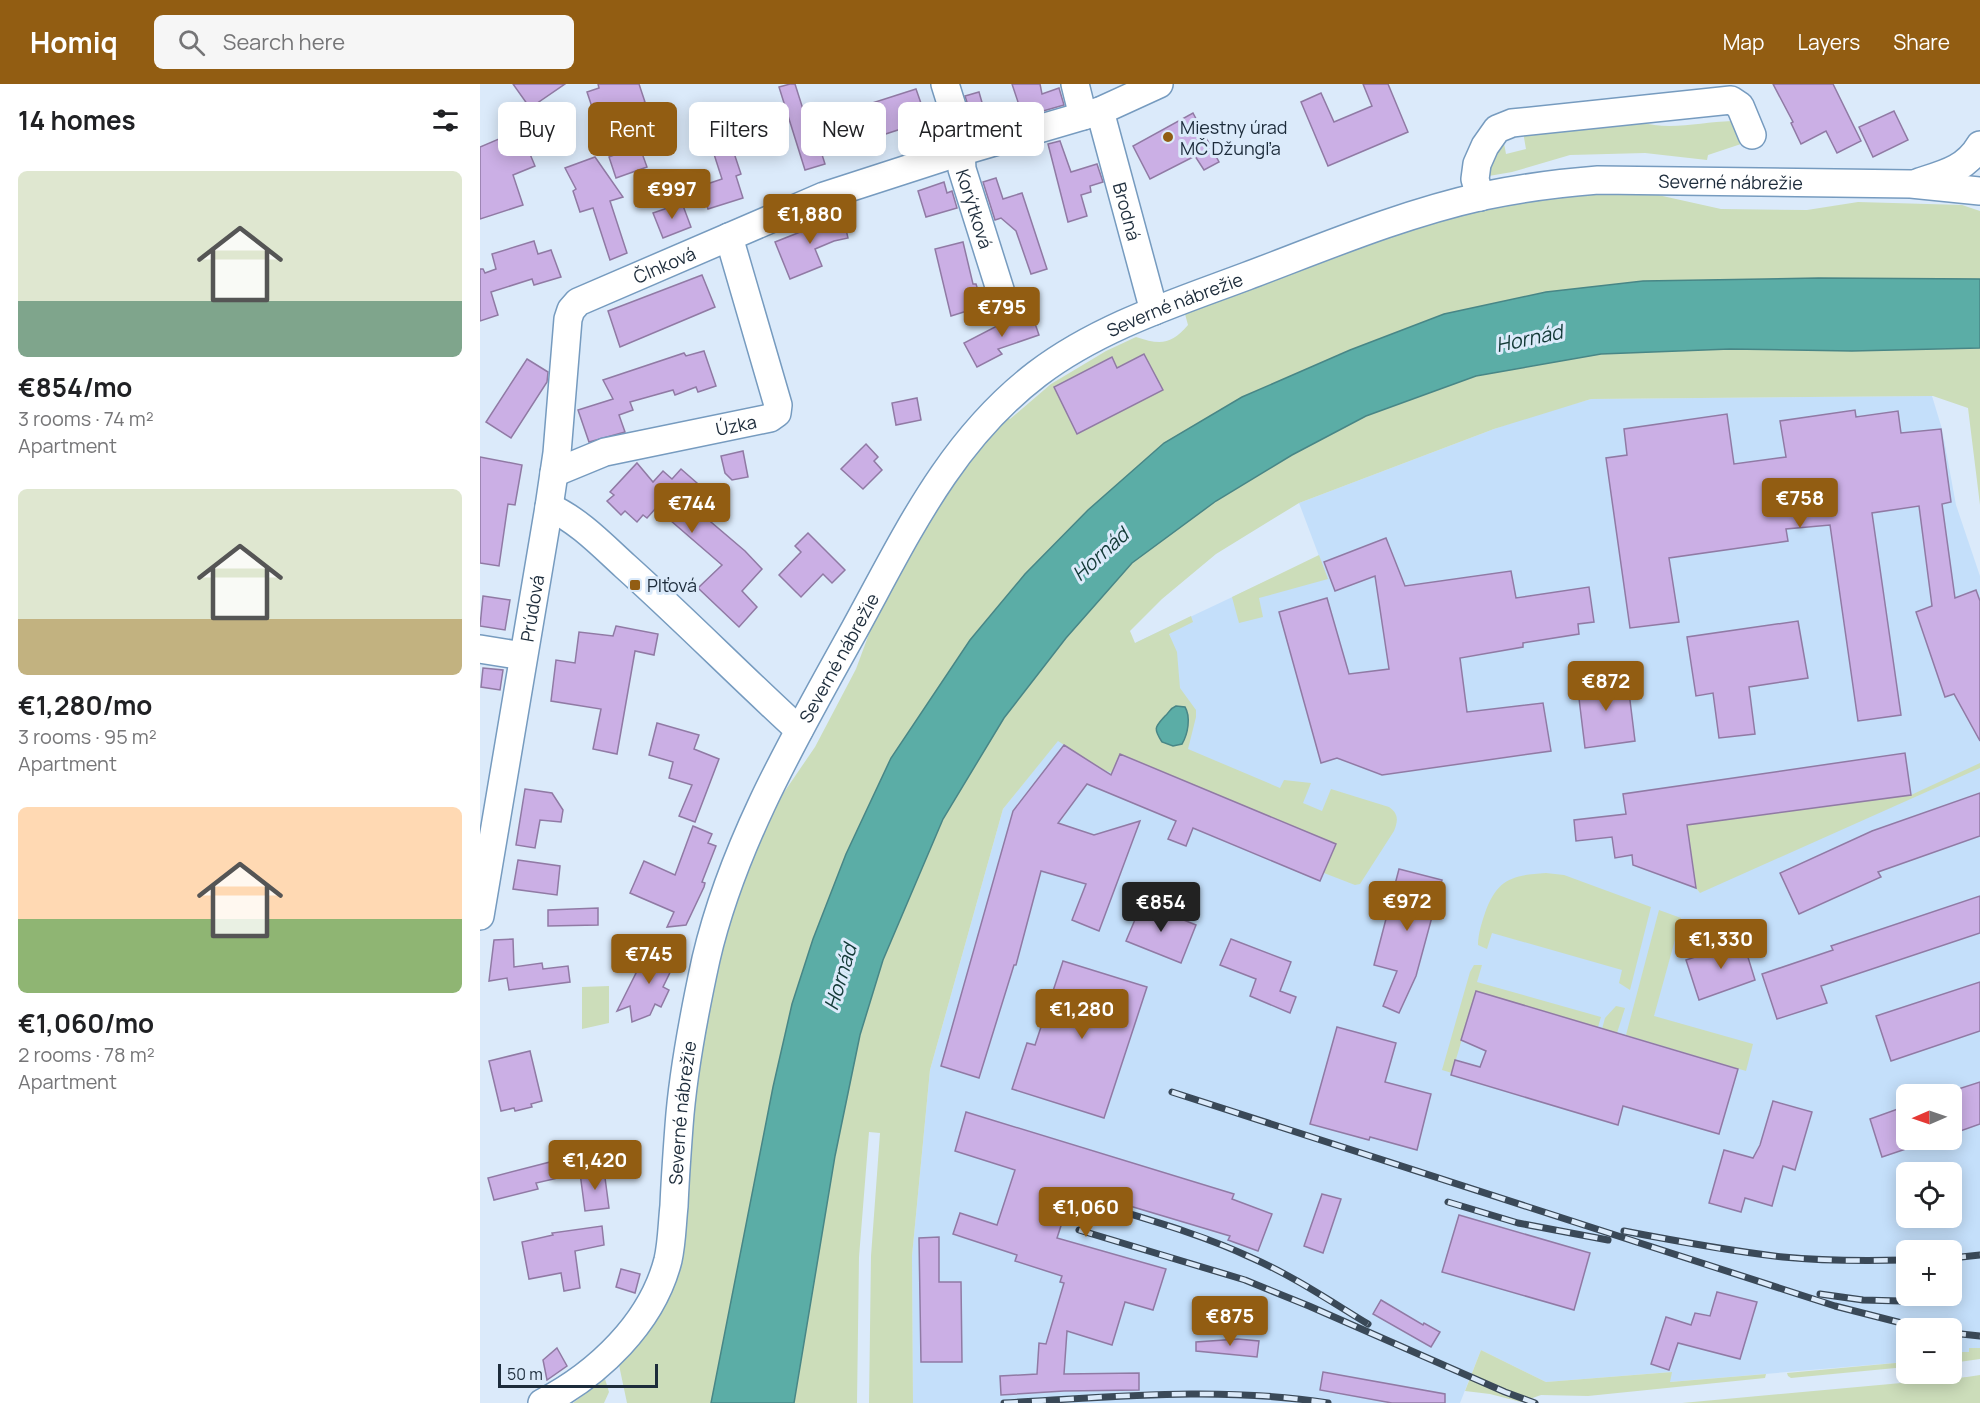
<!DOCTYPE html>
<meta charset="utf-8">
<style>
body{margin:0;font-family:Manrope,sans-serif;background:#f6f6f6;color:#202124;height:100vh;display:flex;flex-direction:column;font-size:22px;white-space:nowrap}
*{box-sizing:border-box;margin:0}
p{font-size:20px;color:#757577}
.icon{flex:none;width:33px;height:33px;fill:none;stroke:currentColor;stroke-width:2;stroke-linecap:round;stroke-linejoin:round}
.map{position:relative;flex:1;overflow:hidden}
.side{display:flex;flex-direction:column;background:#fff;width:480px}
.side>*{flex:none}
.guide{position:absolute;left:18px;top:18px;width:570px;height:54px;display:flex;gap:12px}
.needle{width:39px;rotate:268deg}
.tools{position:absolute;left:1416px;top:1000px;display:grid;gap:12px}
.tools a{display:grid;place-items:center;width:66px;height:66px;border-radius:9px;background:#fff;box-shadow:0 3px 15px #0003;font-size:30px}
.scale{position:absolute;left:18px;bottom:15px;width:160px;box-sizing:border-box;padding-left:6px;border:3px solid #1d2c3b;border-top:0;font-size:16px;line-height:21px;white-space:nowrap;color:#1d2c3b;-webkit-text-stroke:4px #dbeafa;paint-order:stroke}
.price{position:absolute;translate:-50% -51px;padding:0 14px;border-radius:6px;background:#925d12;color:#fff;font-size:20px;line-height:39px;filter:drop-shadow(0 2px 3px #0008)}
.price::after{content:'';position:absolute;left:50%;top:36px;width:18px;height:14px;margin-left:-9px;background:inherit;clip-path:polygon(0 0,100% 0,50% 100%)}
.price.on{background:#222;color:#fff}
ul{padding:0;list-style:none}
li{display:grid;align-content:center;gap:12px;height:318px;padding:0 18px}
li span{display:grid;place-items:center;height:186px;border-radius:9px;color:#555}
li>.icon{margin-inline-start:auto}
span .icon{width:108px;height:108px;fill:#fffc;stroke-width:1}
li b{font-size:26px}
h2{display:flex;justify-content:space-between;align-items:center;height:72px;padding:0 18px;font-size:26px}
.tag{padding:0 21px;border-radius:9px;background:#fff;box-shadow:0 3px 15px #0003;font-size:21px;line-height:54px}
.tag.on{background:#925d12;color:#fff}
header{display:flex;align-items:center;gap:36px;box-sizing:border-box;height:84px;padding:0 30px;background:#925d12;color:#fff}
header strong{font-size:28px}
nav{display:flex;gap:33px;margin-inline-start:auto;font-size:21px}
.search{width:420px;height:54px;background:#f6f6f6;display:flex;align-items:center;gap:15px;box-sizing:border-box;padding:0 21px;border-radius:9px;color:#757577;font-size:22px}
main{display:flex;flex:1;min-height:0}
.map>svg:first-child{display:block}
.built{fill:#c4dffa;fill-rule:evenodd}
.green{fill:#ccddba}
.water{fill:#5bada6;stroke:#488686;stroke-width:1.5}
.building{fill:#cbafe5;stroke:#907aa4;stroke-width:1.5}
.lines{fill:none;stroke-linecap:round;stroke-linejoin:round}
.minor-casing{stroke:#769bbf;stroke-width:30}
.minor{stroke:#fff;stroke-width:27}
.rail-casing{stroke:#3a4958;stroke-width:7}
.rail{stroke:#dbeafa;stroke-width:4.5;stroke-dasharray:14;stroke-linecap:butt}
.poi-dot{fill:#925d12;stroke:#dbeafa;stroke-width:2}
.labels{text-anchor:middle;dominant-baseline:central;stroke-width:6;stroke-linejoin:round;paint-order:stroke}
.poi-label{font-size:18px;fill:#1d2c3b;stroke:#dbeafa;text-anchor:start}
.street-label{font-size:18px;fill:#1d2c3b;stroke:#dbeafa}
.water-label{font-size:20px;font-style:italic;fill:#133a37;stroke:#dbeafa}
</style>
<header>
<strong>Homiq</strong>
<div class="search"><svg class="icon" aria-label="search" viewBox="0 0 24 24"><circle cx="10" cy="10" r="6"/><path d="M15 15l6 6"/></svg>Search here</div>
<nav><a>Map</a><a>Layers</a><a>Share</a></nav>
</header>
<main>
<section class="side">
<h2>14 homes<svg class="icon" aria-label="filters" viewBox="0 0 24 24"><path d="M4 7h16M4 17h16"/><circle cx="9" cy="7" r="2"/><circle cx="15" cy="17" r="2"/></svg></h2>
<ul>
<li><span style="background:linear-gradient(#dfe7d0 70%,#7fa58c 0)"><svg class="icon" aria-label="home" viewBox="0 0 24 24"><path d="M3 11l9-7 9 7M6 9v11h12V9"/></svg></span><div><b>€854/mo</b><p>3 rooms · 74 m²</p><p>Apartment</p></div></li>
<li><span style="background:linear-gradient(#dfe7d0 70%,#c2b280 0)"><svg class="icon" aria-label="home" viewBox="0 0 24 24"><path d="M3 11l9-7 9 7M6 9v11h12V9"/></svg></span><div><b>€1,280/mo</b><p>3 rooms · 95 m²</p><p>Apartment</p></div></li>
<li><span style="background:linear-gradient(#ffd9b3 60%,#8fb573 0)"><svg class="icon" aria-label="home" viewBox="0 0 24 24"><path d="M3 11l9-7 9 7M6 9v11h12V9"/></svg></span><div><b>€1,060/mo</b><p>2 rooms · 78 m²</p><p>Apartment</p></div></li>
</ul>
</section>
<div class="map">
<svg width="1500" height="1319" viewBox="0 0 1500 1319">
<rect width="100%" height="100%" fill="#dbeafa"/>
<path class="built" d="M 1452,312 L 1462,345 L 1476,421 L 1500,492 L 1500,1264 L 1489,1264 L 1489,1268 L 1472,1268 L 1472,1245 L 1426,1245 L 1426,1278 L 1189,1298 L 1191,1288 L 1066,1298 L 1001,1266 L 980,1319 L 433,1319 L 432,1172 L 450,986 L 523,725 L 655,559 L 839,472 L 819,419 L 1014,345 L 1055,331 L 1111,315 ZM 1426,1011 L 1472,1011 L 1472,1056 L 1426,1056 ZM 1426,1089 L 1472,1089 L 1472,1134 L 1426,1134 ZM 1426,1167 L 1472,1167 L 1472,1212 L 1426,1212 Z"/>
<g class="green">
<path d="M 1252,37 L 1267,58 L 1228,71 L 1227,76 L 1165,69 L 1090,71 L 1032,88 L 1003,93 L 1023,54 L 1026,70 L 1046,65 L 1043,48 L 1159,38 C 1190,47 1221,38 1252,37 Z"/>
<path d="M 1169,109 L 1241,125 L 1327,126 L 1378,118 L 1482,121 L 1500,127 L 1500,195 L 1163,197 L 1066,208 L 964,230 L 870,266 L 762,313 L 684,359 L 608,426 L 545,490 L 490,556 L 411,674 L 366,770 L 333,855 L 312,920 L 293,1003 L 231,1319 L 147,1319 L 139,1281 C 163,1254 183,1228 196,1194 L 223,948 L 242,865 L 260,808 L 283,747 L 296,720 L 335,663 L 376,585 L 397,528 L 476,371 L 518,324 L 530,335 L 571,300 L 626,267 L 656,253 C 680,261 691,261 708,241 L 705,230 L 724,222 C 822,185 920,141 1023,121 C 1072,111 1121,110 1169,109 Z"/>
<path d="M 1500,264 L 1500,421 L 1488,324 L 1453,312 L 1111,315 L 1014,345 L 819,419 L 736,470 L 682,515 L 650,547 L 655,559 L 711,532 L 713,538 L 689,550 L 697,568 L 700,604 L 716,626 L 716,633 L 708,665 L 800,704 L 804,696 L 831,699 L 823,719 L 842,727 L 851,705 L 909,723 C 919,730 918,737 914,747 L 880,800 L 875,801 L 844,789 L 855,760 L 640,670 L 632,689 L 619,684 L 578,657 L 523,725 L 450,986 L 432,1172 L 433,1319 L 389,1319 L 391,1172 L 400,1049 L 389,1048 L 379,1173 L 377,1319 L 314,1319 L 355,1072 L 380,951 L 403,876 L 463,735 L 524,634 L 586,554 L 652,479 L 736,417 L 812,371 L 886,332 L 996,292 L 1121,270 L 1250,265 L 1372,267 Z"/>
<polygon points="839,471 848,495 779,514 783,533 759,539 752,513"/>
<polygon points="1500,679 1500,684 1220,809 1216,804 1207,741 1431,711"/>
<path d="M 1066,789 L 1084,791 L 1171,823 L 1150,906 L 1139,899 L 1142,886 L 1012,849 L 1007,865 L 998,861 C 998,850 1002,838 1005,829 C 1017,795 1032,791 1066,789 Z"/>
<polygon points="1179,826 1201,834 1174,932 1273,960 1266,987 1146,951"/>
<polygon points="994,881 1002,881 997,898 1121,933 1118,943 996,907 972,989 962,986 990,888"/>
<polygon points="129,902 129,939 102,945 102,903"/>
<polygon points="1136,922 1145,924 1137,949 1122,945 1125,934"/>
<polygon points="1489,1264 1500,1264 1500,1275 1472,1279 1472,1268 1489,1268"/>
<polygon points="1001,1266 1066,1298 1192,1288 1190,1298 1286,1290 1285,1294 1108,1312 1061,1311 1041,1318 1010,1310 985,1307"/>
<polygon points="1426,1278 1426,1283 1311,1294 1308,1292 1307,1289"/>
<polygon points="1500,1291 1500,1319 1202,1319 1487,1293"/>
<polygon points="125,1295 129,1308 124,1319 93,1319"/>
</g>
<g class="water">
<polygon points="1339,194 1500,195 1500,264 1372,267 1250,265 1121,270 996,292 886,332 812,371 736,417 652,479 586,554 524,634 463,735 403,876 380,951 355,1072 314,1319 231,1319 293,1003 312,920 333,855 366,770 411,674 490,556 545,490 608,426 684,359 762,313 870,266 964,230 1066,208 1163,197"/>
<path d="M 696,622 L 705,623 C 711,633 708,650 702,660 L 693,662 L 682,658 C 673,644 675,643 685,632 C 690,628 689,625 696,622 Z"/>
</g>
<g class="building">
<polygon points="33,0 85,0 50,24"/>
<polygon points="118,0 159,0 165,18 129,31 126,22 113,26 107,8 119,4"/>
<polygon points="310,0 315,0 328,41 332,39 345,80 325,86 299,3"/>
<polygon points="532,0 560,0 562,10 579,4 584,21 549,31 548,28 542,30"/>
<polygon points="883,0 908,0 928,48 848,82 821,18 841,9 854,38 892,22"/>
<polygon points="1293,0 1353,0 1381,57 1357,69 1346,47 1321,60 1311,39 1313,38"/>
<polygon points="436,5 443,25 446,24 454,50 426,59 421,45 378,59 367,25 383,20 383,22"/>
<polygon points="499,8 507,36 494,40 485,12"/>
<polygon points="1414,27 1428,56 1393,73 1379,43"/>
<polygon points="713,29 739,78 724,86 715,72 670,95 653,62"/>
<polygon points="235,42 238,53 244,50 250,67 253,66 261,90 256,92 263,114 228,125 221,102 242,95 232,64 222,67 214,43"/>
<polygon points="40,46 55,82 33,91 43,121 0,135 0,63"/>
<polygon points="580,57 591,88 617,80 623,98 610,102 611,108 601,111 607,132 588,138 568,60"/>
<polygon points="159,61 167,83 136,94 129,73"/>
<polygon points="115,73 143,113 130,117 147,169 130,176 113,124 100,128 93,107 96,105 85,84"/>
<polygon points="516,94 523,115 542,109 567,185 551,190 536,147 521,134 515,136 503,98"/>
<polygon points="464,98 467,109 472,107 477,124 446,133 438,107"/>
<polygon points="202,119 211,143 183,154 173,129"/>
<polygon points="362,129 368,154 354,157 335,165 342,182 310,195 295,158 348,137 346,132"/>
<polygon points="54,157 58,170 71,166 81,193 54,201 52,195 11,208 18,231 0,237 0,185 3,185 5,189 16,185 12,170"/>
<polygon points="483,158 493,200 496,200 503,222 471,232 455,165"/>
<polygon points="222,191 235,223 140,263 128,227"/>
<polygon points="550,225 559,251 518,265 522,270 497,283 484,259"/>
<polygon points="224,267 236,302 218,308 216,303 195,311 193,306 150,318 153,326 139,331 145,348 109,358 98,326 133,315 123,296 204,269 206,272"/>
<polygon points="664,270 683,306 597,350 574,303 632,273 637,284"/>
<polygon points="47,275 68,288 67,298 31,354 6,338"/>
<polygon points="437,314 441,336 416,341 412,319"/>
<polygon points="1375,326 1376,333 1418,327 1421,349 1461,345 1471,418 1462,420 1475,514 1496,506 1500,517 1500,657 1474,610 1465,613 1436,528 1452,522 1439,422 1392,429 1421,631 1378,637 1350,441 1306,445 1308,457 1189,474 1199,538 1150,544 1126,374 1147,371 1144,345 1247,330 1254,380 1306,373 1300,337"/>
<polygon points="386,360 398,373 394,377 402,386 383,405 361,385"/>
<polygon points="263,367 268,393 252,396 245,389 241,372"/>
<polygon points="0,373 42,381 35,421 28,420 19,482 0,479"/>
<polygon points="157,379 173,398 183,387 192,395 201,385 225,406 211,421 265,467 282,485 262,507 277,523 259,543 218,504 242,481 176,424 167,434 163,431 157,438 145,427 141,431 127,417 134,411 130,408"/>
<polygon points="328,449 365,486 352,499 343,490 321,513 299,491 321,468 315,462"/>
<polygon points="906,454 925,502 1031,487 1036,514 1109,503 1114,538 1098,540 1099,550 1043,559 1043,563 980,574 987,628 1063,619 1071,667 902,691 857,674 841,679 799,528 847,514 869,590 909,585 895,492 855,507 844,478"/>
<polygon points="3,512 30,516 25,546 0,542"/>
<polygon points="1318,537 1328,594 1269,603 1275,650 1239,654 1233,609 1216,612 1207,553"/>
<polygon points="136,542 178,550 174,571 155,567 137,670 113,665 121,625 71,617 76,576 95,579 99,548 133,552"/>
<polygon points="3,584 23,586 20,606 1,603"/>
<polygon points="1147,592 1155,657 1105,664 1097,598"/>
<polygon points="177,639 219,651 214,665 239,675 215,738 199,732 212,701 189,694 193,678 169,671"/>
<polygon points="584,661 631,691 640,670 856,760 840,797 713,744 706,762 688,755 696,737 607,700 578,739 614,751 660,737 619,847 592,836 606,800 561,787 536,881 534,881 499,994 461,982 533,727"/>
<polygon points="1425,669 1431,711 1207,741 1216,804 1153,781 1152,771 1135,774 1132,753 1096,757 1094,736 1146,730 1143,710"/>
<polygon points="45,705 72,709 83,726 81,738 60,736 55,764 36,761"/>
<polygon points="1500,709 1500,752 1398,788 1401,793 1319,830 1300,789 1392,747"/>
<polygon points="213,742 232,750 228,759 236,762 222,798 225,799 224,803 206,841 187,843 194,828 150,809 164,777 195,791"/>
<polygon points="38,776 80,782 77,811 33,805"/>
<polygon points="919,785 962,796 936,892 919,929 903,922 917,887 894,881"/>
<polygon points="1500,812 1500,849 1341,902 1347,919 1297,935 1282,890 1353,866 1351,862"/>
<polygon points="662,819 716,841 701,879 646,857"/>
<polygon points="118,824 118,841 68,842 68,826"/>
<polygon points="33,855 34,883 62,879 63,885 88,882 90,898 29,906 27,894 9,897 14,856"/>
<polygon points="751,855 811,878 800,907 816,913 810,929 770,912 776,895 740,881"/>
<polygon points="1263,857 1275,896 1219,916 1206,876"/>
<polygon points="200,868 183,903 189,906 181,923 175,920 170,931 152,938 150,922 137,927 156,889 152,887 160,873"/>
<polygon points="583,877 667,903 624,1034 532,1005 547,959 555,961"/>
<polygon points="1500,898 1500,947 1411,977 1396,932"/>
<polygon points="996,907 1258,985 1239,1050 1143,1022 1138,1041 971,991 975,976 1000,983 1006,967 981,956"/>
<polygon points="857,943 916,959 905,998 951,1010 937,1066 890,1053 889,1056 830,1040"/>
<polygon points="50,967 62,1017 51,1020 52,1023 35,1027 34,1024 21,1027 9,977"/>
<polygon points="1500,998 1500,1040 1472,1050 1472,1007"/>
<polygon points="1293,1017 1332,1028 1315,1086 1303,1082 1292,1122 1265,1114 1261,1128 1229,1119 1244,1066 1273,1074 1280,1061"/>
<polygon points="1426,1022 1426,1065 1402,1073 1390,1035"/>
<polygon points="486,1028 754,1110 752,1115 792,1130 778,1167 748,1156 750,1152 593,1105 577,1154 686,1185 673,1226 645,1218 632,1261 587,1247 584,1290 659,1289 659,1306 584,1307 521,1311 520,1292 557,1290 559,1259 566,1260 584,1199 580,1198 582,1192 535,1177 537,1171 473,1150 480,1129 517,1141 535,1086 475,1067"/>
<polygon points="74,1077 78,1094 56,1099 58,1105 14,1116 8,1094"/>
<polygon points="124,1086 129,1124 105,1127 100,1089"/>
<polygon points="842,1110 861,1115 843,1169 824,1162"/>
<polygon points="979,1131 1110,1169 1094,1226 962,1188"/>
<polygon points="122,1142 124,1161 95,1167 100,1204 84,1207 81,1189 49,1195 42,1158 73,1151 72,1149"/>
<polygon points="459,1153 459,1198 481,1198 482,1278 441,1278 439,1154"/>
<polygon points="141,1185 160,1190 155,1209 136,1203"/>
<polygon points="1237,1208 1277,1218 1260,1275 1198,1259 1189,1286 1171,1280 1186,1233 1211,1241 1215,1229 1230,1232"/>
<polygon points="901,1216 943,1241 944,1239 960,1248 951,1263 893,1230"/>
<polygon points="758,1255 779,1257 777,1273 716,1267 716,1258"/>
<polygon points="77,1264 87,1282 67,1296 63,1276"/>
<polygon points="843,1288 965,1310 965,1319 912,1319 840,1306"/>
</g>
<g class="lines">
<g class="minor-casing">
<g id="minor">
<path id="s1" d="M 465,0 L 480,48 L 482,85 L 523,215"/>
<polyline points="595,0 603,32"/>
<path id="s2" d="M 620,27 L 674,227"/>
<path d="M 1439,98 C 1464,90 1486,85 1500,61"/>
<polyline points="1000,113 995,95 997,80 1005,62 1017,45 1032,39 1251,16 1260,22 1272,51"/>
<path id="s3" d="M 74,389 L 125,368 L 290,334 L 297,329 L 298,321 L 249,153"/>
<path d="M 69,423 C 98,436 121,460 145,482 C 204,535 260,592 319,646"/>
<polyline points="0,565 43,572"/>
<path id="s4" d="M 0,832 L 69,423 L 77,369 L 88,235 L 91,226 L 98,218 L 344,112 L 480,68 L 620,27 L 679,0"/>
<path id="s5" d="M 62,1319 C 118,1290 172,1239 188,1176 C 192,1158 192,1140 194,1122 C 195,1096 197,1069 199,1042 C 203,986 214,930 226,875 C 253,759 315,653 372,550 C 425,454 468,358 557,290 C 619,243 695,219 767,192 C 844,163 922,130 1003,112 C 1041,104 1080,99 1118,96 L 1431,100 L 1500,107"/>
</g>
</g>
<use href="#minor" class="minor"/>
<g class="rail-casing">
<g id="rail">
<polyline points="692,1008 1355,1222 1445,1245"/>
<path d="M 607,1117 C 662,1134 719,1149 772,1174 C 813,1192 850,1217 888,1240"/>
<polyline points="968,1118 1038,1139 1128,1156"/>
<polyline points="599,1146 765,1196 829,1222 1025,1308 1055,1319"/>
<path d="M 1144,1147 C 1196,1157 1249,1167 1303,1173 C 1344,1177 1385,1177 1426,1176"/>
<polyline points="1472,1174 1500,1171"/>
<polyline points="1340,1210 1383,1216 1421,1217"/>
<polyline points="1472,1249 1500,1252"/>
<path d="M 524,1319 C 632,1313 741,1302 848,1319"/>
</g>
</g>
<use href="#rail" class="rail"/>
</g>
<g class="poi-dot">
<circle cx="688" cy="53" r="6"/>
<rect x="149" y="495" width="12" height="12" rx="3"/>
</g>
<g class="labels">
<g class="poi-label">
<text x="700" y="43">Miestny úrad<tspan x="700" dy="21">MČ Džungľa</tspan></text>
<text x="167" y="501">Plťová</text>
</g>
<g class="street-label">
<text stroke="none"><textPath href="#s5" startOffset="1910">Severné nábrežie</textPath></text>
<text stroke="none"><textPath href="#s1" startOffset="129">Korýtková</textPath></text>
<text stroke="none"><textPath href="#s2" startOffset="104">Brodná</textPath></text>
<text stroke="none"><textPath href="#s4" startOffset="718">Člnková</textPath></text>
<text stroke="none"><textPath href="#s5" startOffset="1334">Severné nábrežie</textPath></text>
<text stroke="none"><textPath href="#s3" startOffset="189">Úzka</textPath></text>
<text stroke="none"><textPath href="#s4" startOffset="312">Prúdová</textPath></text>
<text stroke="none"><textPath href="#s5" startOffset="830">Severné nábrežie</textPath></text>
<text stroke="none"><textPath href="#s5" startOffset="344">Severné nábrežie</textPath></text>
</g>
<g class="water-label">
<text transform="translate(1049 254) rotate(-12)">Hornád</text>
<text transform="translate(620 470) rotate(-42)">Hornád</text>
<text transform="translate(360 893) rotate(-73)">Hornád</text>
</g>
</g>
</svg>
<div class="tools">
<a><svg class="needle" viewBox="-14 -14 28 28"><path d="M0-13l5 13h-10z" fill="#e53935"/><path d="M0 13l5-13h-10z" fill="#757577"/></svg></a>
<a><svg class="icon" aria-label="locate" viewBox="0 0 24 24"><circle cx="12" cy="12" r="6"/><path d="M12 2v4M12 18v4M2 12h4M18 12h4"/></svg></a>
<a>+</a>
<a>−</a>
</div>
<div class="scale">50 m</div>
<b class="price" style="left:192px;top:136px">€997</b>
<b class="price" style="left:330px;top:161px">€1,880</b>
<b class="price" style="left:522px;top:254px">€795</b>
<b class="price" style="left:1320px;top:445px">€758</b>
<b class="price" style="left:212px;top:450px">€744</b>
<b class="price" style="left:1126px;top:628px">€872</b>
<b class="price" style="left:927px;top:848px">€972</b>
<b class="price on" style="left:681px;top:849px">€854</b>
<b class="price" style="left:1241px;top:886px">€1,330</b>
<b class="price" style="left:169px;top:901px">€745</b>
<b class="price" style="left:602px;top:956px">€1,280</b>
<b class="price" style="left:115px;top:1107px">€1,420</b>
<b class="price" style="left:606px;top:1154px">€1,060</b>
<b class="price" style="left:750px;top:1263px">€875</b>
<div class="guide">
<a class="tag">Buy</a>
<a class="tag on">Rent</a>
<a class="tag">Filters</a>
<a class="tag">New</a>
<a class="tag">Apartment</a>
</div>
</div>
</main>
